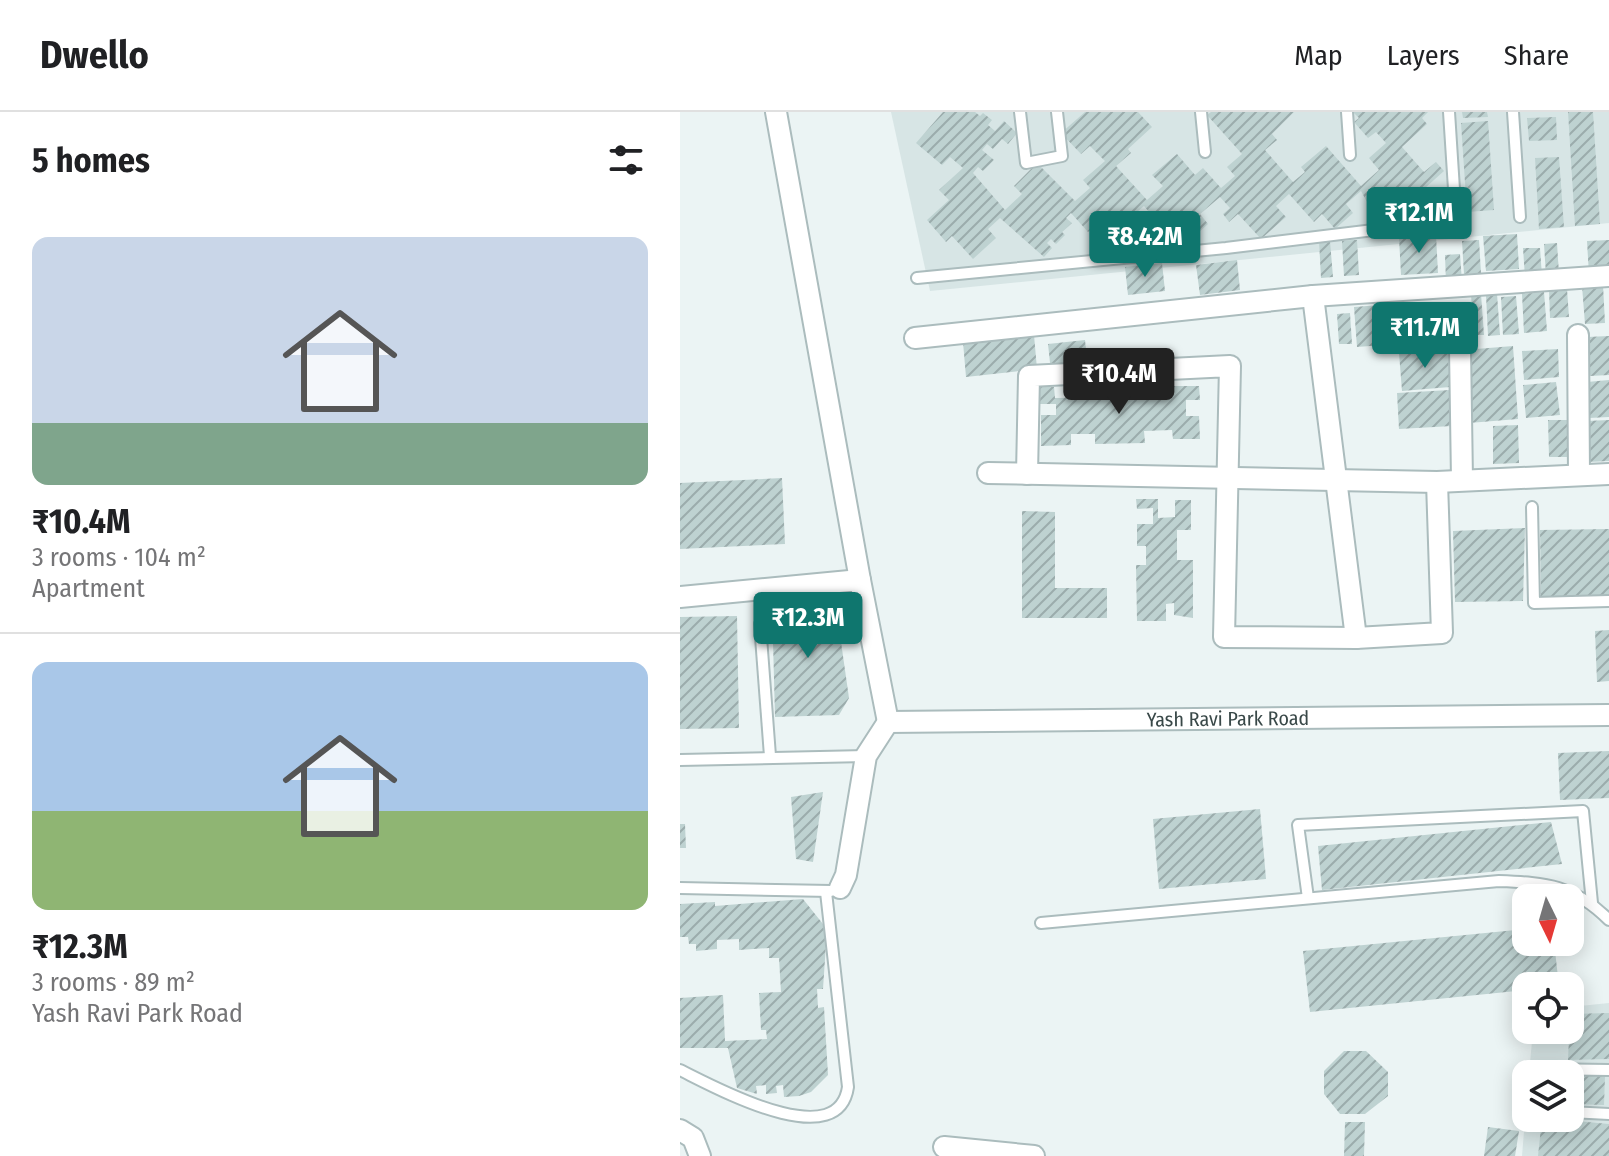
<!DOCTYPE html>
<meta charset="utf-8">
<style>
body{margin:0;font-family:"Fira Sans Condensed",sans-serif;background:#f2f2f2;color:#202124;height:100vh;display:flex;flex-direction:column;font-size:30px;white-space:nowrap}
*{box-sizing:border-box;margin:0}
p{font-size:26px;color:#757577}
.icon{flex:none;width:44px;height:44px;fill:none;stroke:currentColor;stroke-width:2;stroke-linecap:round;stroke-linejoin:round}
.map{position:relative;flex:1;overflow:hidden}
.drawer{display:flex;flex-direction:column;background:#fff;width:680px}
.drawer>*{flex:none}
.needle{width:52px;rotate:175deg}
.fabs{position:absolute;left:832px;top:772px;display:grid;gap:16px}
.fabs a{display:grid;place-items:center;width:72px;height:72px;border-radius:16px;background:#fff;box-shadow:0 4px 20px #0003;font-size:40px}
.price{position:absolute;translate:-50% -68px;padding:0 18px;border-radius:8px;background:#0f766e;color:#fff;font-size:26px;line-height:52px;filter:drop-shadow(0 2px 4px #0008)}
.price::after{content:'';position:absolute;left:50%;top:48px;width:24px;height:18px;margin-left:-12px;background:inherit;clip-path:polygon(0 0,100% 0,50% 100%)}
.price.on{background:#222;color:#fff}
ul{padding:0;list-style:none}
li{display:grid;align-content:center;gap:16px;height:424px;padding:0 32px}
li+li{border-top:2px solid #e0e0e0}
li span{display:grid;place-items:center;height:248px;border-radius:16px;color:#555}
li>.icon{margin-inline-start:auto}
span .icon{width:144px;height:144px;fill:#fffc;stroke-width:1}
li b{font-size:34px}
h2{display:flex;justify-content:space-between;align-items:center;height:96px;padding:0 32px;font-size:34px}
header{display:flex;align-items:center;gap:48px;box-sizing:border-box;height:112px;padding:0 40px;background:#fff;border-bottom:2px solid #e0e0e0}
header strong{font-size:38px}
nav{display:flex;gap:44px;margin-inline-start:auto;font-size:28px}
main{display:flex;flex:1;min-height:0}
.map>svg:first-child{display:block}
.residential{fill:#d7e5e5}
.building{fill:url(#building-hatch)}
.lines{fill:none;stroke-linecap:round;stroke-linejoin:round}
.service-casing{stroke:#abbcbd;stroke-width:14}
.minor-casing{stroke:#abbcbd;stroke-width:24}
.service{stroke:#fff;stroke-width:10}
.minor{stroke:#fff;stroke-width:20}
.labels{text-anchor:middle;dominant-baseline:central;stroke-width:6;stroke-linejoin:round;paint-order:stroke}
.street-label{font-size:20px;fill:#394848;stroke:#fff}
</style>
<header>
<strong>Dwello</strong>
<nav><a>Map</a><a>Layers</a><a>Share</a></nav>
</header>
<main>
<section class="drawer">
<h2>5 homes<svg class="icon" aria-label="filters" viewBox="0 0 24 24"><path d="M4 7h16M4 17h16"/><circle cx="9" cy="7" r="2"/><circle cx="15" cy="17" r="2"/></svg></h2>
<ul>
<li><span style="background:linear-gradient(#c9d6e8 75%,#7fa58c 0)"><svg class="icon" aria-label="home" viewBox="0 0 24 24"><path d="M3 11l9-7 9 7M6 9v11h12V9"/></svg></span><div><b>₹10.4M</b><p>3 rooms · 104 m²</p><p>Apartment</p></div></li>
<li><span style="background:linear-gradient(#a9c7e8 60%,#8fb573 0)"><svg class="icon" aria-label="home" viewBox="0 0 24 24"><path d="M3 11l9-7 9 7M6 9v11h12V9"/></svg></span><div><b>₹12.3M</b><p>3 rooms · 89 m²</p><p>Yash Ravi Park Road</p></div></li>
</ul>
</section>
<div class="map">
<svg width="929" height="1044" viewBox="0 0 929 1044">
<defs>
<pattern id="building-hatch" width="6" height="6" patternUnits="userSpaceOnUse" patternTransform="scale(2)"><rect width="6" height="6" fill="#bed2d1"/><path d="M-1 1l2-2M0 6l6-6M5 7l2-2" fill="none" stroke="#9bacac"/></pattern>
</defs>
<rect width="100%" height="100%" fill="#ebf4f4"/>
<g class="residential">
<polygon points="211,0 929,0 929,111 250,179"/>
<polygon points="929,891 929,1044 842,1044 846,995 846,1006 890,1006 890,962 849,962 853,918 890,918 890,895"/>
</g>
<g class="building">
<polygon points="263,0 295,0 300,4 303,1 312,8 308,13 315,19 324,9 337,21 328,32 322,27 313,37 307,32 302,38 314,48 303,59 298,55 293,61 325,98 342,82 334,74 357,51 395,89 410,76 403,68 425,49 410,34 401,42 381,21 405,0 458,0 472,15 448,37 451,41 436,54 467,88 483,74 472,63 497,42 515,63 523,56 541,76 555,64 547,55 562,42 527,3 531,0 614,0 592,22 597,28 585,38 613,70 625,60 621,55 646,34 681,74 699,58 689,46 706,31 696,20 688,26 674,10 679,6 673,0 748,0 742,6 747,12 722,35 744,60 756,50 764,59 735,85 744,95 727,111 715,97 708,103 700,95 693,101 681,79 666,92 673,101 655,117 642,102 634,110 609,82 596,94 606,105 581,127 558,102 549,110 543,102 550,96 540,85 520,102 528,112 507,131 488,109 481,114 464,94 450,106 458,115 449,124 444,118 438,123 443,129 437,134 419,110 408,120 391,101 386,106 392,111 382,120 385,123 376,132 371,127 367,131 372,136 364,145 320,106 308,117 316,126 293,147 272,124 266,130 247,108 269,88 259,78 283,56 270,45 262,53 236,31"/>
<polygon points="782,0 807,0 808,5 783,6"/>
<polygon points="888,0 913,0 920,112 895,114"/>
<polygon points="876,5 877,28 849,29 847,6"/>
<polygon points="808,9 814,98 787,100 781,11"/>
<polygon points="879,45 884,115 859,117 855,46"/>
<polygon points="837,122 839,157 806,159 803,124"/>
<polygon points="756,123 758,161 721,163 719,126"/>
<polygon points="673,128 677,128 679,163 664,164 662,129"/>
<polygon points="799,128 801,161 784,162 782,129"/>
<polygon points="929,128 929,161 909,163 907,129"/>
<polygon points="639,129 650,129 653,165 641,166"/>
<polygon points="877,131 879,162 866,163 864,132"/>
<polygon points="843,136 860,136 862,164 845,165"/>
<polygon points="780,142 782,170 766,171 765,143"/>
<polygon points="557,148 560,178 520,183 516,153"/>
<polygon points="482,151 485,179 448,183 445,155"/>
<polygon points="923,173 925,211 905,212 902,174"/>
<polygon points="887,177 889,205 870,206 869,178"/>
<polygon points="864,180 867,219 844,221 842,182"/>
<polygon points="801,182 804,223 794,223 791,183"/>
<polygon points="817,182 820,223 808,224 806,183"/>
<polygon points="836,184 839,222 823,223 821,185"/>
<polygon points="726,191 729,231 677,235 674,195"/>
<polygon points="768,194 771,234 733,237 731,197"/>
<polygon points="670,201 672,232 659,232 657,202"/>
<polygon points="354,223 357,257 286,265 283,230"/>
<polygon points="929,224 929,263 910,264 907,225"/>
<polygon points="405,228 408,256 371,260 368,232"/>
<polygon points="833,234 838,307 789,311 784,238"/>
<polygon points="878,237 879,265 844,268 842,239"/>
<polygon points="768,238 770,275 722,279 719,241"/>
<polygon points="929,268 929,305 909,306 907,270"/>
<polygon points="876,270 880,303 846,306 843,273"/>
<polygon points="433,271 433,286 476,286 476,274 519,274 520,288 506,288 506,304 519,304 520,327 493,327 492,318 464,319 465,331 415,332 415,322 391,322 391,333 361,334 361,303 376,303 376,292 359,292 359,275 374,275 375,286 423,285 423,272"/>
<polygon points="770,278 772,314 719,317 717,281"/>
<polygon points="868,308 894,308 894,345 869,345"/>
<polygon points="929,308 929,349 908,350 906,309"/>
<polygon points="838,313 839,351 813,352 813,314"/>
<polygon points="102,366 105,432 0,437 0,371"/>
<polygon points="456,387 478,387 478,406 495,405 495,388 511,388 511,418 497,418 497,448 513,448 513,506 494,503 494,491 486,492 486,509 457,509 456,453 466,453 466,434 457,434 457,412 473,412 473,396 457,397"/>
<polygon points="342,399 375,400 375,476 427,476 427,506 342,506"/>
<polygon points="845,416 843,489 775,490 773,419"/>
<polygon points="929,417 929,487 861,488 860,418"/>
<polygon points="155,488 169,586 159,603 95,605 92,491"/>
<polygon points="57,504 59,616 0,617 0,505"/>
<polygon points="929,518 929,569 917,570 915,519"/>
<polygon points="929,639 929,686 880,688 878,641"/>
<polygon points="143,680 133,750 116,747 111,685"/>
<polygon points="580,697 586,767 479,777 473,707"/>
<polygon points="871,710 882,752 642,778 638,734"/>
<polygon points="0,712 5,712 6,736 0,736"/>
<polygon points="123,787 147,817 143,877 137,877 138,896 144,895 148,963 131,980 119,984 104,985 103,973 96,974 97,981 86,982 86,973 76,974 77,982 57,976 48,936 0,936 0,886 43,883 45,929 87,927 86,918 81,918 79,881 101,880 99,846 89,846 89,836 59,838 59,827 37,828 37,837 16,839 16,832 9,832 8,825 0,825 0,792 35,790 35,794"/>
<polygon points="846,817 846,830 874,830 879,874 846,874 846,878 630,900 623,839"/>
<polygon points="929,901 929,947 888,948 890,902"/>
<polygon points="664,939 686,939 708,960 708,984 685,1002 660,1002 644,982 644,959"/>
<polygon points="890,963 925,964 924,993 890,992"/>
<polygon points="862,1006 929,1012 929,1044 858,1044"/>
<polygon points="665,1010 685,1010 684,1044 664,1044"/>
<polygon points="808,1015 839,1019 835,1044 804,1044"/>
</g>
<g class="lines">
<g class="service-casing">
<g id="service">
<polyline points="340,0 346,51 382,44 377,0"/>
<polyline points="521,0 525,40"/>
<polyline points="667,0 670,43"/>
<polyline points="833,0 840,105"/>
<polyline points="237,166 546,136 776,108 769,0"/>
<polyline points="852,395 854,491 929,489"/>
<polyline points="80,512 90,644"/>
<polyline points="0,648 186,644"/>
<polyline points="0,776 151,779"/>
<polyline points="628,786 618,713 903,699 912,791"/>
<path d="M 361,811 L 819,769 C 867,771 894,773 929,808"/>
<polyline points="857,957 929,958"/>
<path d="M 0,958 C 33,974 158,1044 168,975 L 146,780"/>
<polyline points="890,1000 929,1002"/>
</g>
</g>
<g class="minor-casing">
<g id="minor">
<polyline points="96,0 180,468"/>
<polyline points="633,184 676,526"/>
<polyline points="898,223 899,363"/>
<polyline points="235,226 633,184 929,164"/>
<polyline points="780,237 782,368"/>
<polyline points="308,361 757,370 929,362"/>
<polyline points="347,362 349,264 550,254 544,525 676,526 762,521 757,370"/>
<polyline points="0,485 180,468 208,610"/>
<path id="s1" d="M 208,610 L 929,603"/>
<polyline points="160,776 166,763 186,644 208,610"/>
<polyline points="0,1018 13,1026 20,1044"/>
<polyline points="264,1035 354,1044"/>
</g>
</g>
<use href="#service" class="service"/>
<use href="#minor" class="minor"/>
</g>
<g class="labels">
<g class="street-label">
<text stroke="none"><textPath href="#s1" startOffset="340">Yash Ravi Park Road</textPath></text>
</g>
</g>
</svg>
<div class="fabs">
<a><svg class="needle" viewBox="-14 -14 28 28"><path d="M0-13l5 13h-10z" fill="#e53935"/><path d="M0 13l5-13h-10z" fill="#757577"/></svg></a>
<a><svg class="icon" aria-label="locate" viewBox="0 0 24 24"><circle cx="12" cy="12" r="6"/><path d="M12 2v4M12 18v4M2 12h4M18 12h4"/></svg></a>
<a><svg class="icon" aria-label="layers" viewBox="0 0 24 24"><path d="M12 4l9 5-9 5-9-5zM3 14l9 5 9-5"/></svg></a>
</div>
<b class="price" style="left:739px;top:143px">₹12.1M</b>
<b class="price" style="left:465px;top:167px">₹8.42M</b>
<b class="price" style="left:745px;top:258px">₹11.7M</b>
<b class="price on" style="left:439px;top:304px">₹10.4M</b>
<b class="price" style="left:128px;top:548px">₹12.3M</b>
</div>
</main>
